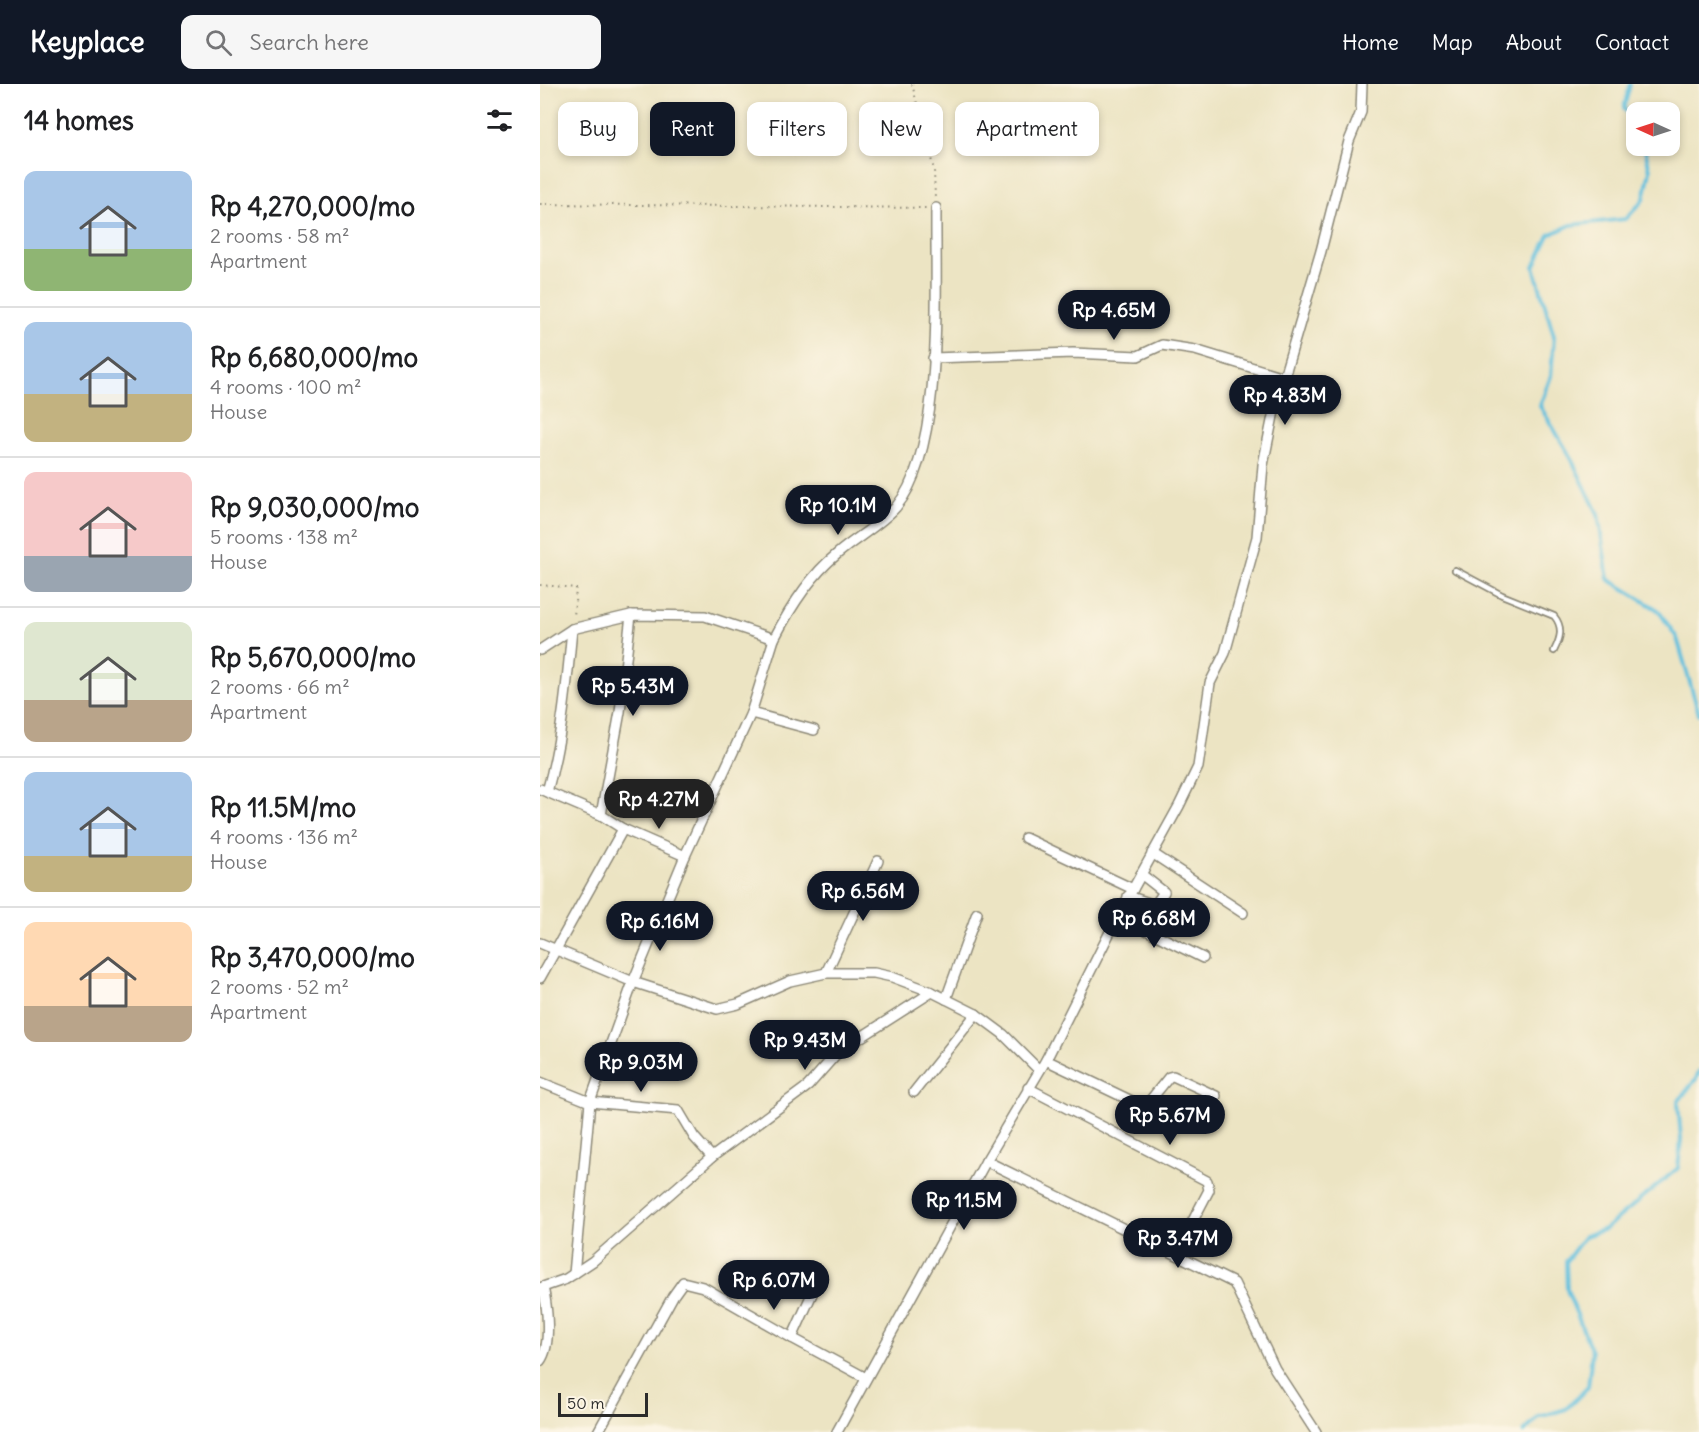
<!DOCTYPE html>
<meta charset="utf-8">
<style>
body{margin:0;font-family:Delius,sans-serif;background:#f6f6f6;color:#202124;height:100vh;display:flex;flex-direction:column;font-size:22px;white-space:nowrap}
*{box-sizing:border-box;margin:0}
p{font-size:20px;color:#757577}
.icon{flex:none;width:33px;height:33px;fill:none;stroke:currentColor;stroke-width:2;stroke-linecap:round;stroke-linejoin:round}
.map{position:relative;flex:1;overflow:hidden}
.drawer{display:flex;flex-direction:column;background:#fff;width:540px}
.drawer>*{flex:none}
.guide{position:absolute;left:18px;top:18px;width:570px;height:54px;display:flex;gap:12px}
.needle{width:39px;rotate:273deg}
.buttons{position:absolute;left:1086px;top:18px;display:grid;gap:12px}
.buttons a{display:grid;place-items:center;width:54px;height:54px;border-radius:12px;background:#fff;box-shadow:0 3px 9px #0003;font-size:30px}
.scale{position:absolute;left:18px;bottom:15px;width:90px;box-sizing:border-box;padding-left:6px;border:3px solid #2b2b2b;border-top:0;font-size:16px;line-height:21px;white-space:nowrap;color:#2b2b2b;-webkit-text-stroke:4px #fcf5e5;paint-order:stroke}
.price{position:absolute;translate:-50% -51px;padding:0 14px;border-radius:21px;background:#111827;color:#fff;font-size:20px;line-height:39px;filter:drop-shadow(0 2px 3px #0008)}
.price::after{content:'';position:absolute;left:50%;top:36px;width:18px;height:14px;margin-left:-9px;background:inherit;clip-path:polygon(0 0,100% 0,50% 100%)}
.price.active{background:#222;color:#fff}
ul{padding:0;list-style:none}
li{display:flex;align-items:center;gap:18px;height:150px;padding:0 24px}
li+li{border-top:2px solid #e0e0e0}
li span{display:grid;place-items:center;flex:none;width:168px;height:120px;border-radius:12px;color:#555}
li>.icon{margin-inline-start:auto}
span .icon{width:72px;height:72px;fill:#fffc;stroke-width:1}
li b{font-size:26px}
h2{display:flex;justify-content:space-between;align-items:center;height:72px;padding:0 24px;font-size:26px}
.pill{padding:0 21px;border-radius:12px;background:#fff;box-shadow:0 3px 9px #0003;font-size:21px;line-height:54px}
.pill.active{background:#111827;color:#fff}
header{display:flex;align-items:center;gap:36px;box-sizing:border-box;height:84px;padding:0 30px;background:#111827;color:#fff}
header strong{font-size:28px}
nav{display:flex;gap:33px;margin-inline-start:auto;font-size:21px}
.search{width:420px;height:54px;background:#f6f6f6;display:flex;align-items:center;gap:15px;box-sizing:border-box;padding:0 21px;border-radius:12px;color:#757577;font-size:22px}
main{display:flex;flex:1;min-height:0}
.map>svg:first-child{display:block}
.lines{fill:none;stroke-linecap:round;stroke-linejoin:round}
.stream{stroke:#60c0de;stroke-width:4}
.lane-casing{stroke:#8c8877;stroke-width:8}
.street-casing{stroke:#8c8877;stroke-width:12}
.path{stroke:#8c8877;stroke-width:2;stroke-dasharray:1.5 4.5;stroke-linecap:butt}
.lane{stroke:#fff;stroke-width:4.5}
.street{stroke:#fff;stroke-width:9}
</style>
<header>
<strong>Keyplace</strong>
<div class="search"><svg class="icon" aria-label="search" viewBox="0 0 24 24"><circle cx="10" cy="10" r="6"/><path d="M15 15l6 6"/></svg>Search here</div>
<nav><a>Home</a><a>Map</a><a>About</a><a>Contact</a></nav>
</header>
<main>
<section class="drawer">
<h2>14 homes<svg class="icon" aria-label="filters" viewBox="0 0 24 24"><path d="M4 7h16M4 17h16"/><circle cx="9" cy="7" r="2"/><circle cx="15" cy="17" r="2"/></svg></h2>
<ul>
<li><span style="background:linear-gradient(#a9c7e8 65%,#8fb573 0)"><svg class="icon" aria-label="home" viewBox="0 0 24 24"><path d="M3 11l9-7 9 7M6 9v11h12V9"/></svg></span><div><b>Rp 4,270,000/mo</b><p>2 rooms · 58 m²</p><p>Apartment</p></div></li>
<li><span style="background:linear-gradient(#a9c7e8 60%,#c2b280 0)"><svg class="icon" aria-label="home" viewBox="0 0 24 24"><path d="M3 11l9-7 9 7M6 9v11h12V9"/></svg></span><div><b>Rp 6,680,000/mo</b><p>4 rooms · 100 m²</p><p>House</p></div></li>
<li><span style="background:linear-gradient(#f6c9c9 70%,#9aa5b1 0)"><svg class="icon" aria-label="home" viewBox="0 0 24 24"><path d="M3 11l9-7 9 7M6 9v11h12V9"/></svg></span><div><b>Rp 9,030,000/mo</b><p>5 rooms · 138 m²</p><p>House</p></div></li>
<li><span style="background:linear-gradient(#dfe7d0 65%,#b9a48a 0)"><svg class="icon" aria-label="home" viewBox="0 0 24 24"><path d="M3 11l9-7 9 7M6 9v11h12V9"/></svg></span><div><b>Rp 5,670,000/mo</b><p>2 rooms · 66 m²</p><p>Apartment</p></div></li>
<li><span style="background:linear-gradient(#a9c7e8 70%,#c2b280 0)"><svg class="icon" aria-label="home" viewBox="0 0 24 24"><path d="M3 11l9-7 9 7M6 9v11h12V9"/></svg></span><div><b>Rp 11.5M/mo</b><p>4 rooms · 136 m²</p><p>House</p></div></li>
<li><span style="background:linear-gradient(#ffd9b3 70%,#b9a48a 0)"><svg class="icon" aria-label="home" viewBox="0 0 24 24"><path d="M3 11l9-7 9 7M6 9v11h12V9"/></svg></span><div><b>Rp 3,470,000/mo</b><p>2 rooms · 52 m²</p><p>Apartment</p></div></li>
</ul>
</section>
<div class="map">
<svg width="1159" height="1348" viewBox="0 0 1159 1348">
<rect width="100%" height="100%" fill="#fcf5e5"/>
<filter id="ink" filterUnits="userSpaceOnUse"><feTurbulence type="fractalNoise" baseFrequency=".0167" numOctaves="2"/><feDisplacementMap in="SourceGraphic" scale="12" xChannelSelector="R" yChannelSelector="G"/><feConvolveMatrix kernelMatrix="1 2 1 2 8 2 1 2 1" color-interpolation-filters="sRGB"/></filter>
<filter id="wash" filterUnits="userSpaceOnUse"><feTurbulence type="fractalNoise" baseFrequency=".008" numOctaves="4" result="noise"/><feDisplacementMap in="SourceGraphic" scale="24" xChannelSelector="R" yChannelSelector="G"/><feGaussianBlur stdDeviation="1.35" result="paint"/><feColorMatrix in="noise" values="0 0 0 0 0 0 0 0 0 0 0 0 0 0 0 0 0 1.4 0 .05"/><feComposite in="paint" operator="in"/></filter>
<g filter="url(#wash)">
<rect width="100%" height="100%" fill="#ece4c3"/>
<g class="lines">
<g class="stream">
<polyline points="1090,0 1084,24 1096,42"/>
<polyline points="1104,62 1110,86 1104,115 1086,135 1031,141 1009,151 994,183 1014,252 1011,292 1000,322 1030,372 1058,430 1068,495 1118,526 1137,554 1159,630"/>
<polyline points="984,1348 999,1333 1026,1325 1048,1303 1052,1268 1027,1206 1026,1177 1045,1152 1065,1145 1138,1084 1141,1055 1138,1018 1156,995 1159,987"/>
</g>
</g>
</g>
<g filter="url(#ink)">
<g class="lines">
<g class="lane-casing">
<path id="lane" d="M 915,486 L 962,511 L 1014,532 C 1024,544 1020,555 1014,567"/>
</g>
<g class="street-casing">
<g id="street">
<polyline points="393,274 533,269 598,272 622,261 655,266 743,293"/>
<path d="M 0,566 L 32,545 L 91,531 L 165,532 L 234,555 C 249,526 270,492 296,471 C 315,454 339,442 356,423 C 405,365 395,200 396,124"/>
<polyline points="211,629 274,646"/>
<polyline points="0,705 61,731 83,745 0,894"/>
<path d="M 7,708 C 22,654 27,600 32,545"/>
<polyline points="61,731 80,628 91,531"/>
<polyline points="83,745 145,772"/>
<polyline points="485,754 593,805"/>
<polyline points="612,769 703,829"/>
<polyline points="588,812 615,821 624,808 601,790"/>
<polyline points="578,832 663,874"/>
<polyline points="0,859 93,898 177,925 198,920 250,897 286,889 334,889 352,893 392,908 436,930 463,950 499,986"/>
<polyline points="286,889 338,777"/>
<polyline points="406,915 437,829"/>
<polyline points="506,976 598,1020 608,1019 629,993 633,992 676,1012"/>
<polyline points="0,998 50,1018 138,1026 154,1053 172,1073"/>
<polyline points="488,1004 667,1097 669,1106 636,1169"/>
<polyline points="374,1008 436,930"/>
<polyline points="446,1077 694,1199 735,1285 776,1348"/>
<polyline points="34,1190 50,1018 93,898 145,772 211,629 234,555"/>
<polyline points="281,1190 252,1254 326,1294"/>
<polyline points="0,1204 26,1195 53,1177 172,1073 268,1002 298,968 392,908"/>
<path d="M 0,1277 C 12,1262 7,1221 3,1203"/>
<polyline points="58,1348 133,1212 143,1198 163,1203 252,1254"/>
<polyline points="297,1348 446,1077 506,976 578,832 639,722 658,683 670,599 685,569 717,453 723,381 734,327 781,167 809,57 821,28 822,0"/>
</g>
</g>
<g class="path">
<polyline points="372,0 394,86 395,115"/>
<polyline points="0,120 387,124"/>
<polyline points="0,501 36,504 34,533"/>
</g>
<use href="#lane" class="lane"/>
<use href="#street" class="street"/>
</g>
</g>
</svg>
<div class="buttons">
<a><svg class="needle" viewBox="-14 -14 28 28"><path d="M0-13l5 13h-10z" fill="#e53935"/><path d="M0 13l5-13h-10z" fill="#757577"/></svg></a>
</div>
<div class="scale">50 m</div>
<b class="price" style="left:574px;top:257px">Rp 4.65M</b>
<b class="price" style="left:745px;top:342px">Rp 4.83M</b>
<b class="price" style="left:298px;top:452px">Rp 10.1M</b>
<b class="price" style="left:93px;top:633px">Rp 5.43M</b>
<b class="price active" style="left:119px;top:746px">Rp 4.27M</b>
<b class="price" style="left:323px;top:838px">Rp 6.56M</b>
<b class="price" style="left:614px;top:865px">Rp 6.68M</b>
<b class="price" style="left:120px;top:868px">Rp 6.16M</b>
<b class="price" style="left:265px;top:987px">Rp 9.43M</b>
<b class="price" style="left:101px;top:1009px">Rp 9.03M</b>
<b class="price" style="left:630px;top:1062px">Rp 5.67M</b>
<b class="price" style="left:424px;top:1147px">Rp 11.5M</b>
<b class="price" style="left:638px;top:1185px">Rp 3.47M</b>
<b class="price" style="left:234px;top:1227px">Rp 6.07M</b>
<div class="guide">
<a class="pill">Buy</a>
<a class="pill active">Rent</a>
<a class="pill">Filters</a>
<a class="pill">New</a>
<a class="pill">Apartment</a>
</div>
</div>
</main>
